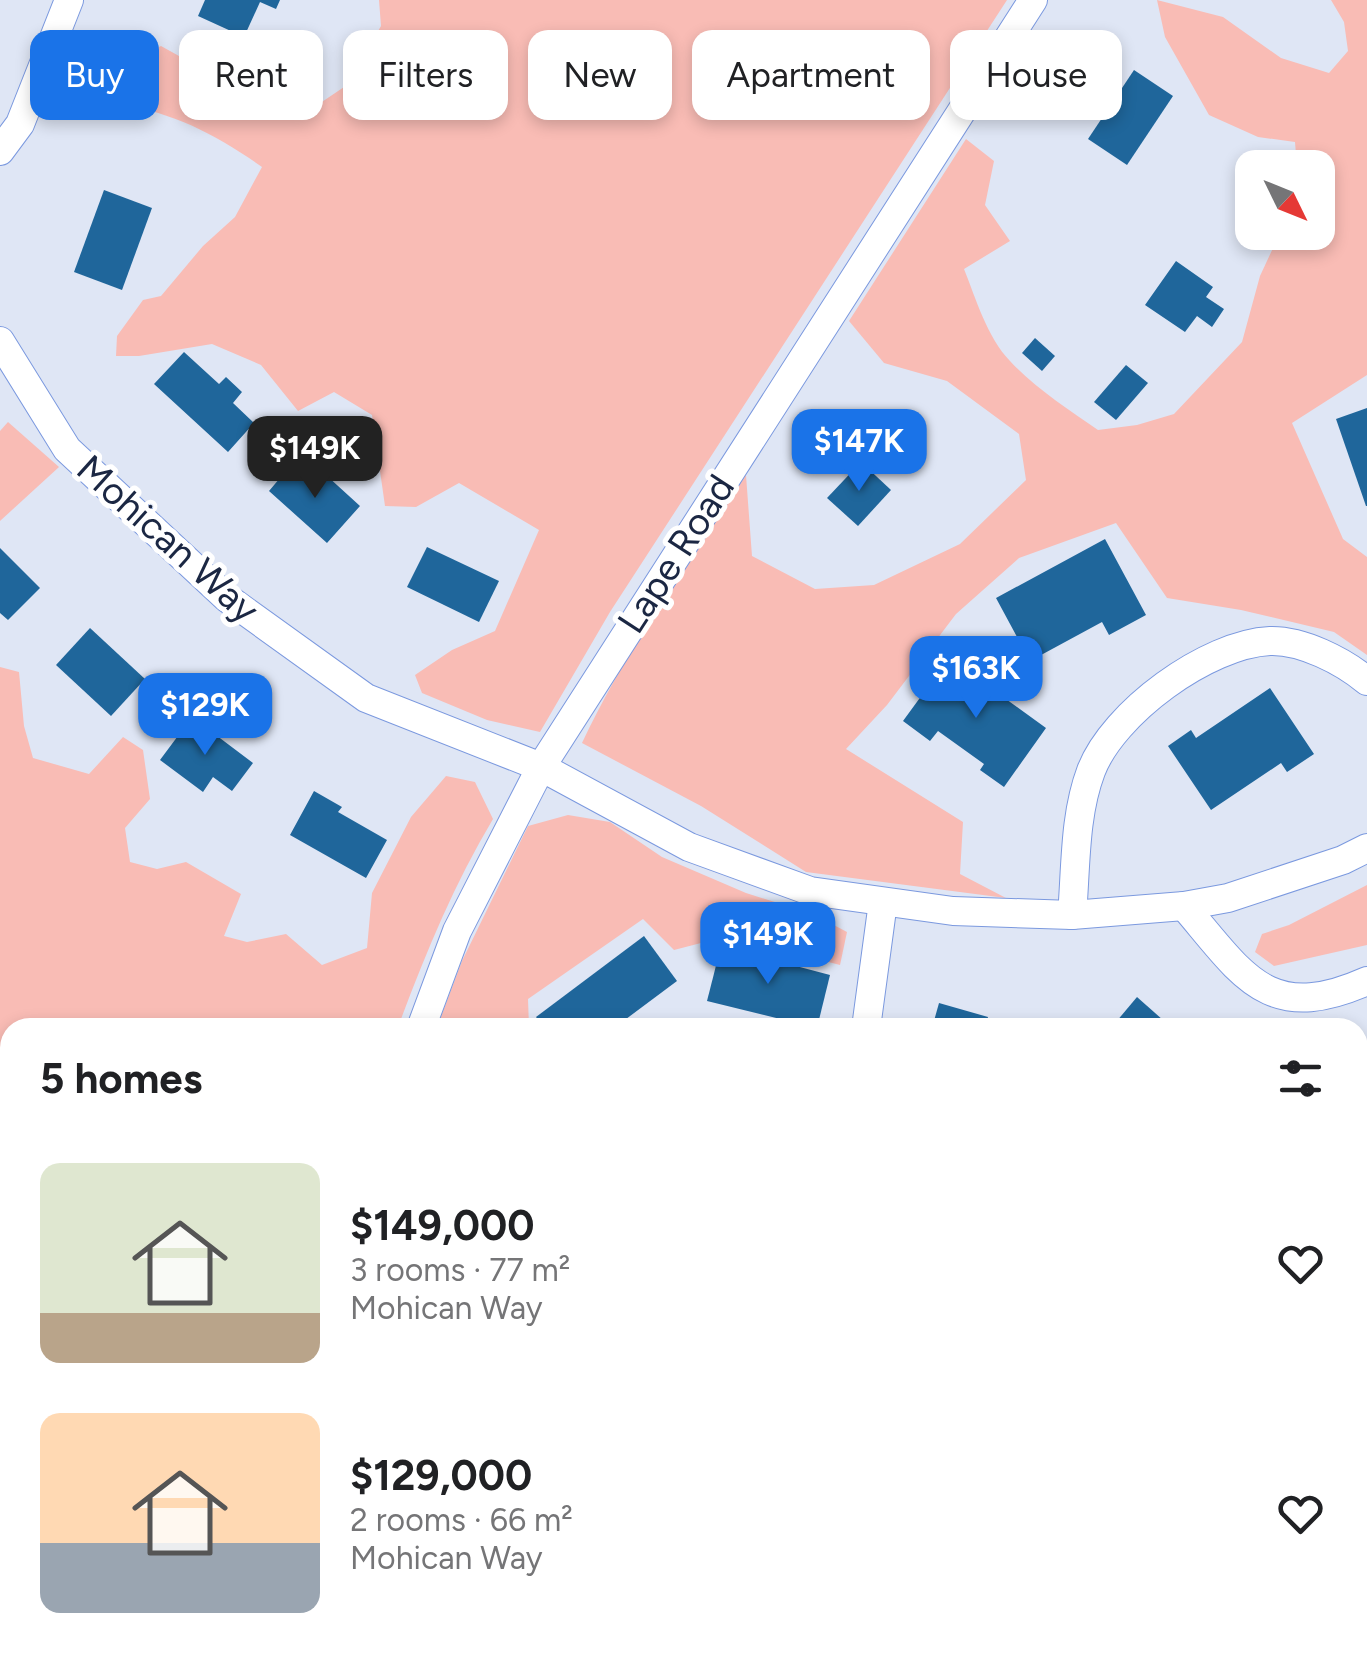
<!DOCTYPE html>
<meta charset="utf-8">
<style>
body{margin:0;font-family:Figtree,sans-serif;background:#f2f2f2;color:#202124;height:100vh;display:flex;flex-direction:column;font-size:38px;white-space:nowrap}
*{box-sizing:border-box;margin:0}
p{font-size:32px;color:#757577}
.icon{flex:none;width:55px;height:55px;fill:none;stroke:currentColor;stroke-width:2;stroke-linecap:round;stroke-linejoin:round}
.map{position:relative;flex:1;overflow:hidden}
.panel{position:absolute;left:0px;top:1018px;width:1368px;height:642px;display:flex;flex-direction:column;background:#fff;border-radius:30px 30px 0 0;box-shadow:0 5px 15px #0003}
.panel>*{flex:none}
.hud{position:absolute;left:30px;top:30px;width:1308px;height:90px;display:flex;gap:20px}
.needle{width:65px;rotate:133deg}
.tools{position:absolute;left:1235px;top:150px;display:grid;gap:20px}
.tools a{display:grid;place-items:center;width:100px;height:100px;border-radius:20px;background:#fff;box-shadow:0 5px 15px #0003;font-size:50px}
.price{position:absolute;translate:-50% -85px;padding:0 22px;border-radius:20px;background:#1a73e8;color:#fff;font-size:32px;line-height:65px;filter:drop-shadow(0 2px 5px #0008)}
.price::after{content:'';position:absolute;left:50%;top:60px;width:30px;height:22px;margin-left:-15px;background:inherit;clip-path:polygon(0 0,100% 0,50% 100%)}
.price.active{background:#222;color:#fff}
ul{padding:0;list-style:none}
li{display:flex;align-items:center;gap:30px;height:250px;padding:0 40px}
li span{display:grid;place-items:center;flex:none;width:280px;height:200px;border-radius:20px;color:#555}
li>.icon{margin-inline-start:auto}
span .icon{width:120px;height:120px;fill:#fffc;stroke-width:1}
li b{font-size:42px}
h2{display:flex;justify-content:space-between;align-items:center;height:120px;padding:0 40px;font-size:42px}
.pill{padding:0 35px;border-radius:20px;background:#fff;box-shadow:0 5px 15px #0003;font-size:35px;line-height:90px}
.pill.active{background:#1a73e8;color:#fff}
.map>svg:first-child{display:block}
.green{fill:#f9bcb5}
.building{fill:#1f669b}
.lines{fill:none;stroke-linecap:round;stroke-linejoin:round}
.minor-casing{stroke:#7b99df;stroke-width:30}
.tertiary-casing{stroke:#7b99df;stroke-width:38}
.minor{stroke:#fff;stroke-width:28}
.tertiary{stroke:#fff;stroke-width:35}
.labels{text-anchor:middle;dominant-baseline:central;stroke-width:10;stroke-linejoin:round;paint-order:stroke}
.street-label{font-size:38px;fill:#1b2743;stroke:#fff}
</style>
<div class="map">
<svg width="1367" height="1659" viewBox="0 0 1367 1659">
<rect width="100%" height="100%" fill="#dfe6f5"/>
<g class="green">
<path d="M 379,0 L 1007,0 L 610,612 L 540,732 L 487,720 L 422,693 L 415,675 L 452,650 L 495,631 L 539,530 L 459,483 L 416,507 L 385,506 L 372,415 L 334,392 L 298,411 L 261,365 L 212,344 L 139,356 L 116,356 L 117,336 L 143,300 L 161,296 L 203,246 L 235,217 L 262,167 C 217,135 176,114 121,104 L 94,67 L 126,62 L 161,46 L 206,71 L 264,90 L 304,114 L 347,85 L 381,26 Z"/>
<path d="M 1157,0 L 1223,17 L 1281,58 L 1329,73 L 1348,51 L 1344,22 L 1331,0 L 1367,0 L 1367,375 L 1292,423 L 1343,539 L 1367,557 L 1367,655 L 1334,632 L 1241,610 L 1167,598 L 1116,523 L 1019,558 L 956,614 L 887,705 L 846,749 L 963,822 L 960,874 L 1006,898 L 806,872 L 701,806 L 582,743 C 627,648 688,562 746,475 L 752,556 L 815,589 L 874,585 L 960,544 L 1026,480 L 1019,434 L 947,381 L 884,363 L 849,321 L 966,139 L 994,161 L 985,205 L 1010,241 L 964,269 C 976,299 987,337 1010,361 C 1035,388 1068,409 1098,430 L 1137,425 L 1174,414 L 1242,342 L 1260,276 L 1280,233 L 1318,232 L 1318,168 L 1297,167 L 1295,142 L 1258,137 L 1209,115 L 1165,37 Z"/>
<polygon points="8,422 59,467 0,521 0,431"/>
<path d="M 0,667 L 19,672 L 24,726 L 33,758 L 89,774 L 123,737 L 143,750 L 150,799 L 125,828 L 130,862 L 157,869 L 186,862 L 241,894 L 224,936 L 247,942 L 286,934 L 322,965 L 367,948 L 372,893 L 411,817 L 446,776 L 475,782 L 493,819 C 453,886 425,955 398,1027 L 278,1028 L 270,1022 L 266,1028 L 10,1028 L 10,1169 L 0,1176 Z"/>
<polygon points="568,815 610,822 662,857 746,893 813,914 847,932 840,965 728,936 674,950 643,919 528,999 529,1027 437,1027 462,961 528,826"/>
<polygon points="1367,885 1367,945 1274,966 1255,952 1262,934 1289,925"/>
<polygon points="1367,1173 1367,1659 1274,1659 1269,1650 1358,1650 1358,1177"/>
<polygon points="27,1650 185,1650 183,1659 22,1659"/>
<polygon points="365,1650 765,1650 755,1654 656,1659 355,1659"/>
</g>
<g class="building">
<polygon points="205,0 280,0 276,9 260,2 244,37 198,16"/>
<polygon points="1134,70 1173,96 1127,165 1088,139"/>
<polygon points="104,190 152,208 122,290 74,272"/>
<polygon points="1176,261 1213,287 1206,297 1224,309 1212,327 1197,316 1185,332 1145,305"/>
<polygon points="1035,338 1055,356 1042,371 1022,353"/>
<polygon points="184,352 219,384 226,377 242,392 233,403 254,423 228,452 154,384"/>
<polygon points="1126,365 1148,383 1116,420 1094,402"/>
<polygon points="1367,408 1367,506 1366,506 1336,419"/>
<polygon points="861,462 891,490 858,526 827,498"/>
<polygon points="291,465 304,477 315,465 360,506 327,543 269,491"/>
<polygon points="1105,539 1146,615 1109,635 1102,622 1030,661 996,598"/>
<polygon points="427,547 499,581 479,622 407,587"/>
<polygon points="0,548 40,588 8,620 0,613"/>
<polygon points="90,628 145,679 111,716 56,665"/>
<polygon points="949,658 1046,728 1004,787 980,770 984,764 938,731 930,741 903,721"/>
<polygon points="1270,688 1314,754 1287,772 1281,763 1211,810 1168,746 1191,730 1196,738"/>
<polygon points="192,717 253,763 232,791 213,777 203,792 160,760"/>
<polygon points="314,791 342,807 338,812 387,840 366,878 290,835"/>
<polygon points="644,936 677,981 614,1028 544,1028 536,1017"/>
<polygon points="721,946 830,975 817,1028 707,1001"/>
<polygon points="1137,997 1172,1028 1111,1028"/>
<polygon points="939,1003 988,1017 985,1028 932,1028"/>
<polygon points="1367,1073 1367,1136 1358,1139 1358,1077"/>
</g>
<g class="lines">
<g class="minor-casing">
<g id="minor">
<polyline points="0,151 20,124 69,0"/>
<polyline points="0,341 67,449 227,598 366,698 541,767 689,847 810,891 953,911 1072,915 1184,906 1228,898 1343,860 1367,848"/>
<path d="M 1184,906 C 1243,975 1268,1025 1367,981"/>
<path d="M 1072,915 C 1076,868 1074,816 1091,771 C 1113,713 1207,644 1270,641 C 1302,640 1343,661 1367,681"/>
<polyline points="421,1028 457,931 541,767 1033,0"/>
<polyline points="866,1028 883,902"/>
<polyline points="0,1653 10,1637"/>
</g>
</g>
<g class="tertiary-casing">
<g id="tertiary">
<polyline points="0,1536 10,1534"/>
<polyline points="944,1650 962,1659"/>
</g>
</g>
<use href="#minor" class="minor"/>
<use href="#tertiary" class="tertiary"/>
</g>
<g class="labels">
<g class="street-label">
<text transform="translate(168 539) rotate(42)">Mohican Way</text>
<text transform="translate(676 554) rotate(-57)">Lape Road</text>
</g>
</g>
</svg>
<div class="tools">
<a><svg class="needle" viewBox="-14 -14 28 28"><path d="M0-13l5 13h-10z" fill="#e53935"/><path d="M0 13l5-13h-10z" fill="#757577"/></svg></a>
</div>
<b class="price" style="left:859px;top:494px">$147K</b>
<b class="price active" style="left:315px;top:501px">$149K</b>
<b class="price" style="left:976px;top:721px">$163K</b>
<b class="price" style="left:205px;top:758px">$129K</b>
<b class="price" style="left:768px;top:987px">$149K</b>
<div class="hud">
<a class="pill active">Buy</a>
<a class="pill">Rent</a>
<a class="pill">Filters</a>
<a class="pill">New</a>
<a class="pill">Apartment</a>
<a class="pill">House</a>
</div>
<section class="panel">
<h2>5 homes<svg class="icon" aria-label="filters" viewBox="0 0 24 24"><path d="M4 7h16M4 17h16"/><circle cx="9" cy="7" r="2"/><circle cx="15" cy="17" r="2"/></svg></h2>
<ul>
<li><span style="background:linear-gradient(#dfe7d0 75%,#b9a48a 0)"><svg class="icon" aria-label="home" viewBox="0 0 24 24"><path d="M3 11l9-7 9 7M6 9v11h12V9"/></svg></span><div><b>$149,000</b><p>3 rooms · 77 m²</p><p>Mohican Way</p></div><svg class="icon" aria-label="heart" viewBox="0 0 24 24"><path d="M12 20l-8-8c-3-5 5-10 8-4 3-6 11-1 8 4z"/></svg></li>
<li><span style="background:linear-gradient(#ffd9b3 65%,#9aa5b1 0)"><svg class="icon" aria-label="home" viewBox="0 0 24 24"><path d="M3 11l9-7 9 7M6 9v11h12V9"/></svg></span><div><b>$129,000</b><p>2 rooms · 66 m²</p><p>Mohican Way</p></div><svg class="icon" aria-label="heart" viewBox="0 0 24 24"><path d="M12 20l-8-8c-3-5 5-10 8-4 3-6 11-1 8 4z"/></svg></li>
</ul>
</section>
</div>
